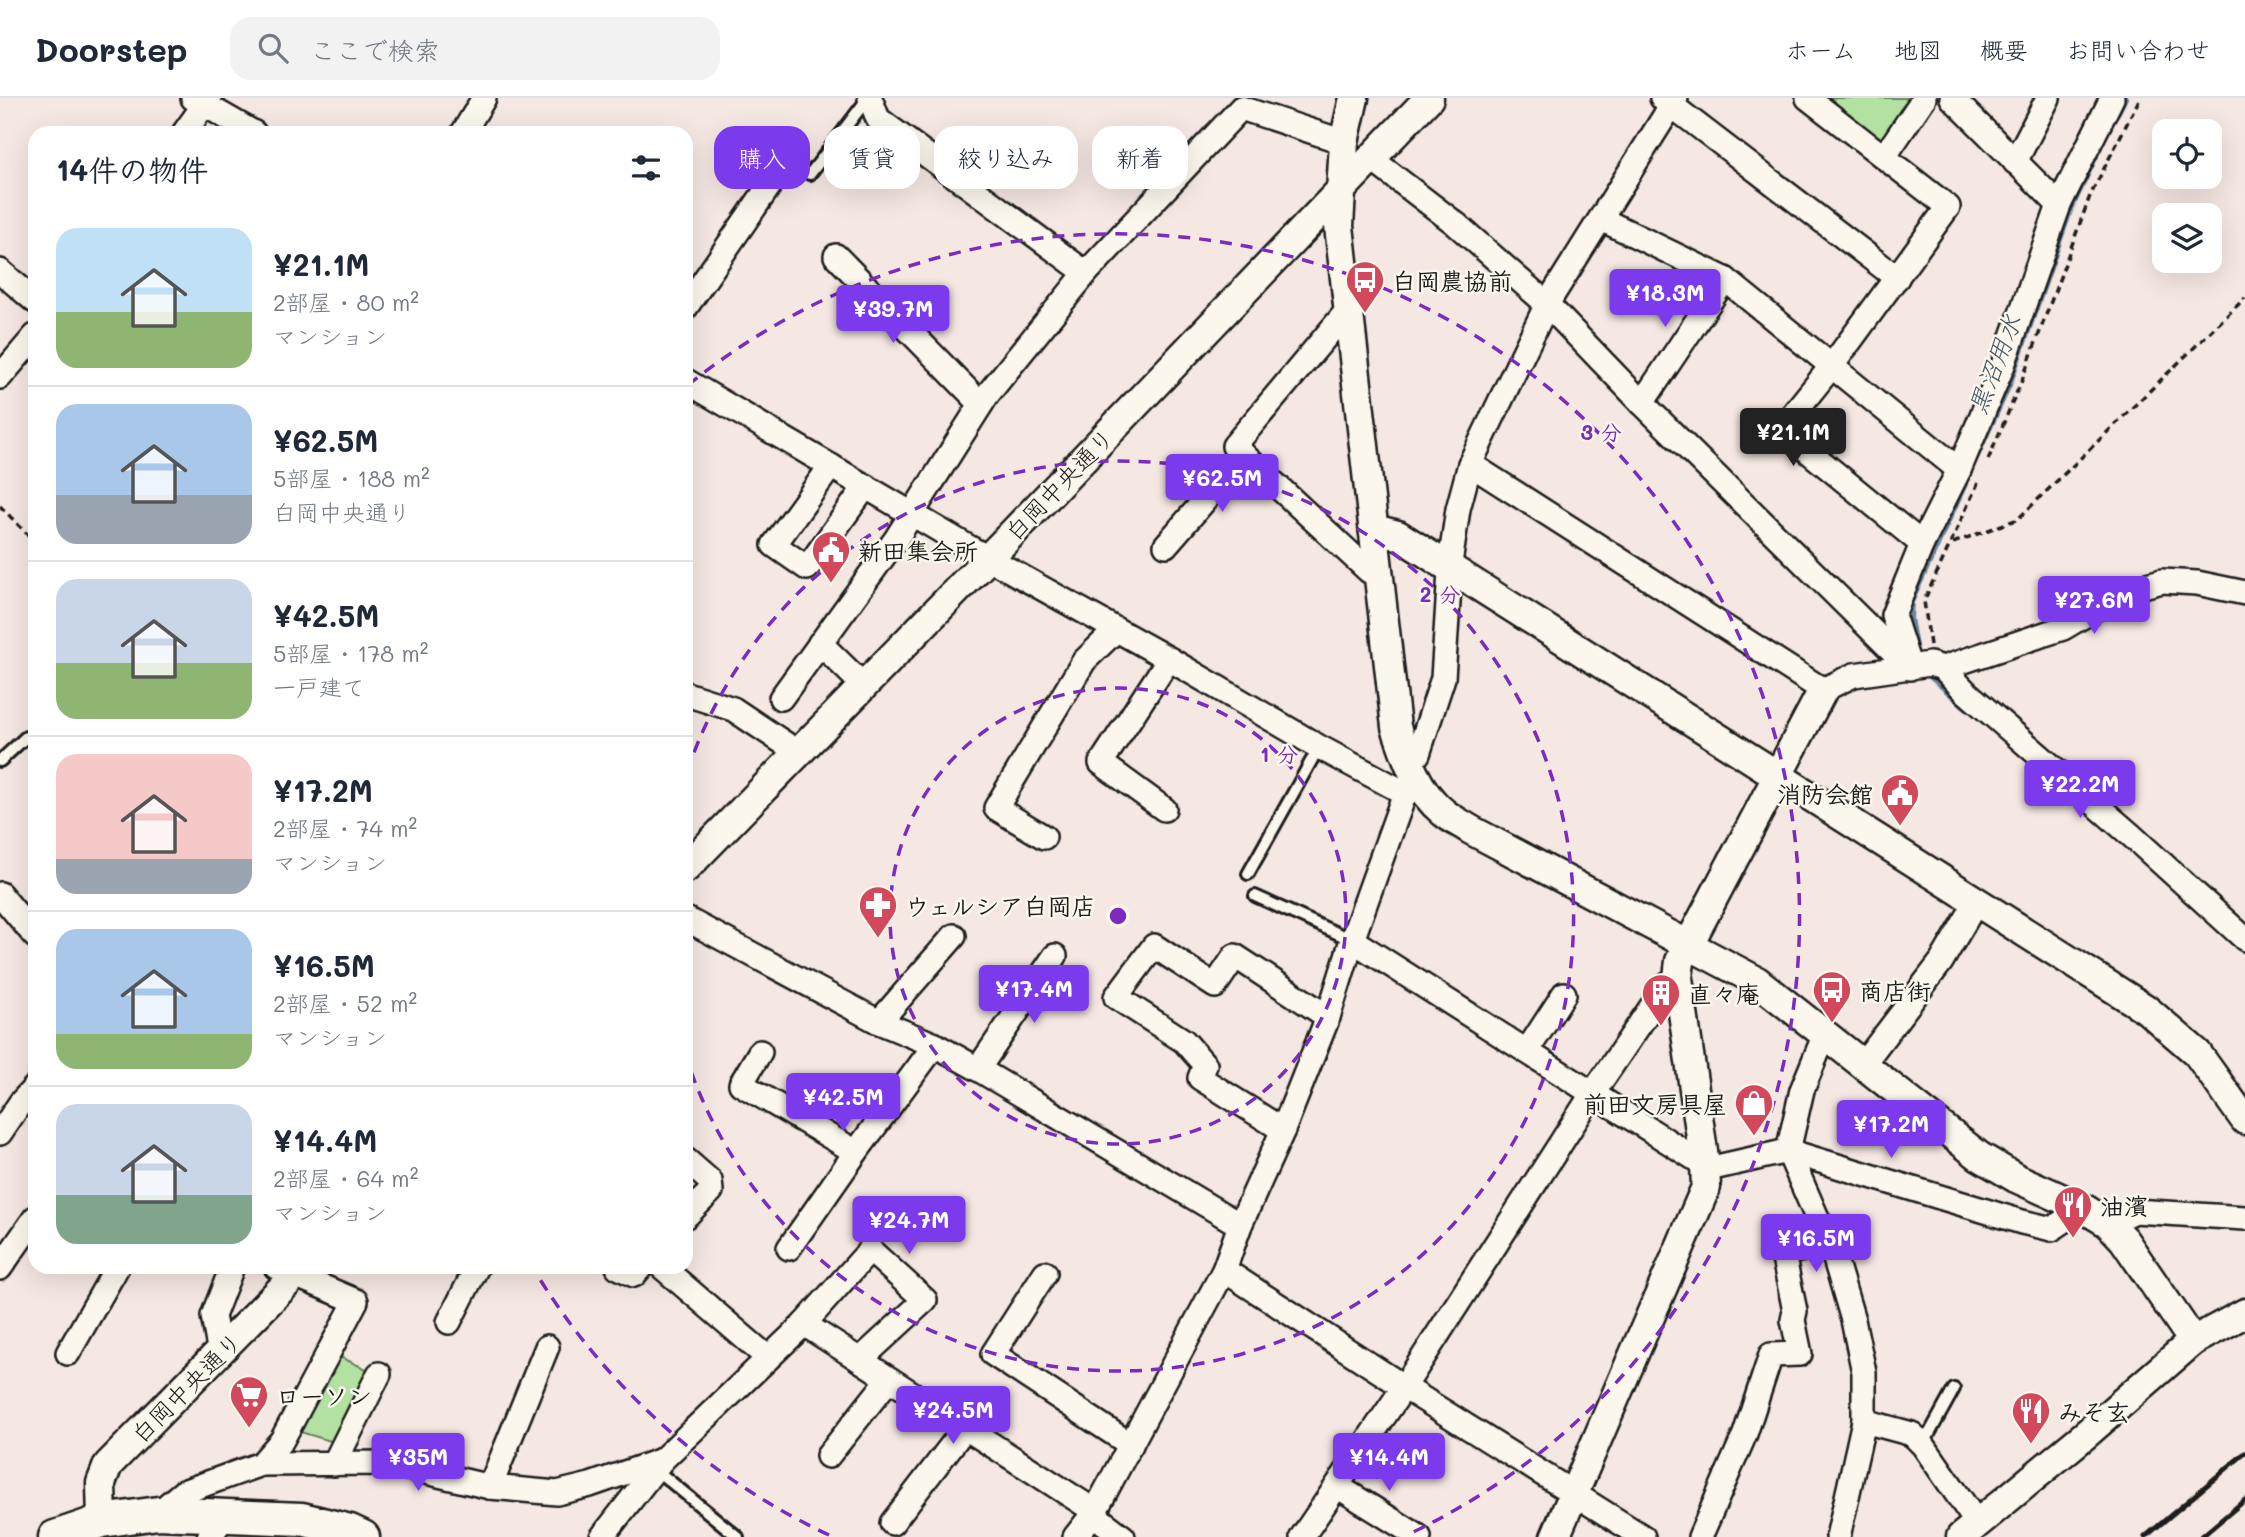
<!DOCTYPE html>
<html lang="ja">
<meta charset="utf-8">
<style>
body{margin:0;font-family:Mali,"Klee One",sans-serif;background:#f2f2f3;color:#1f2937;height:100vh;display:flex;flex-direction:column;font-size:26px;white-space:nowrap}
*{box-sizing:border-box;margin:0}
p{font-size:23px;color:#747a83}
.icon{flex:none;width:38px;height:38px;fill:none;stroke:currentColor;stroke-width:2;stroke-linecap:round;stroke-linejoin:round}
.map{position:relative;flex:1;overflow:hidden}
.details{position:absolute;left:28px;top:28px;width:665px;height:1148px;display:flex;flex-direction:column;background:#fff;border-radius:21px;box-shadow:0 7px 28px #0002}
.details>*{flex:none}
.banner{position:absolute;left:714px;top:28px;width:665px;height:63px;display:flex;gap:14px}
.buttons{position:absolute;left:2152px;top:21px;display:grid;gap:14px}
.buttons a{display:grid;place-items:center;width:70px;height:70px;border-radius:14px;background:#fff;box-shadow:0 7px 28px #0002;font-size:35px}
.price{position:absolute;translate:-50% -60px;padding:0 16px;border-radius:7px;background:#7c3aed;color:#fff;font-size:23px;line-height:46px;filter:drop-shadow(0 2px 4px #0008)}
.price::after{content:'';position:absolute;left:50%;top:42px;width:21px;height:16px;margin-left:-10px;background:inherit;clip-path:polygon(0 0,100% 0,50% 100%)}
.price.selected{background:#222;color:#fff}
ul{padding:0;list-style:none}
li{display:flex;align-items:center;gap:21px;height:175px;padding:0 28px}
li+li{border-top:2px solid #e0e1e3}
li span{display:grid;place-items:center;flex:none;width:196px;height:140px;border-radius:21px;color:#555}
li>.icon{margin-inline-start:auto}
span .icon{width:84px;height:84px;fill:#fffc;stroke-width:1}
li b{font-size:30px}
h2{display:flex;justify-content:space-between;align-items:center;height:84px;padding:0 28px;font-size:30px}
.pill{padding:0 24px;border-radius:21px;background:#fff;box-shadow:0 7px 28px #0002;font-size:24px;line-height:63px}
.pill.selected{background:#7c3aed;color:#fff}
header{display:flex;align-items:center;gap:42px;box-sizing:border-box;height:98px;padding:0 35px;background:#fff;border-bottom:2px solid #e0e1e3}
header strong{font-size:33px}
nav{display:flex;gap:38px;margin-inline-start:auto;font-size:24px}
.search{width:490px;height:63px;background:#f2f2f3;display:flex;align-items:center;gap:18px;box-sizing:border-box;padding:0 24px;border-radius:21px;color:#747a83;font-size:26px}
.map>svg:first-child{display:block}
.green{fill:#b2e1a1;stroke:#677e5e;stroke-width:2}
.lines{fill:none;stroke-linecap:round;stroke-linejoin:round}
.stream{stroke:#6986a0;stroke-width:6}
.service-casing{stroke:#1c1c1c;stroke-width:16}
.minor-casing{stroke:#1c1c1c;stroke-width:28}
.tertiary-casing{stroke:#1c1c1c;stroke-width:33}
.secondary-casing{stroke:#1c1c1c;stroke-width:37}
.path{stroke:#1c1c1c;stroke-width:3.5;stroke-dasharray:7 5;stroke-linecap:butt}
.service{stroke:#fbf7ec;stroke-width:10}
.minor{stroke:#fbf7ec;stroke-width:23}
.tertiary{stroke:#fbf7ec;stroke-width:28}
.secondary{stroke:#fbf7ec;stroke-width:32}
.rail{stroke:#1c1c1c;stroke-width:5}
.ring{fill:none;stroke:#7b2cbf;stroke-width:3.5;stroke-dasharray:12 9}
.labels{text-anchor:middle;dominant-baseline:central;stroke-width:5;stroke-linejoin:round;paint-order:stroke}
.poi-label{font-size:24px;font-weight:bold;fill:#1c1c1c;stroke:#fbf7ec;text-anchor:start}
.street-label{font-size:24px;fill:#1c1c1c;stroke:#fbf7ec}
.water-label{font-size:26px;font-style:italic;fill:#495a69;stroke:#fbf7ec}
.centre{fill:#7b2cbf;stroke:#fbf7ec;stroke-width:3.5}
.ring-label{font-size:21px;text-anchor:middle;font-weight:bold;fill:#7b2cbf;stroke:#fbf7ec;stroke-width:5;stroke-linejoin:round;paint-order:stroke}
</style>
<header>
<strong>Doorstep</strong>
<div class="search"><svg class="icon" aria-label="search" viewBox="0 0 24 24"><circle cx="10" cy="10" r="6"/><path d="M15 15l6 6"/></svg>ここで検索</div>
<nav><a>ホーム</a><a>地図</a><a>概要</a><a>お問い合わせ</a></nav>
</header>
<div class="map">
<svg width="2245" height="1439" viewBox="0 0 2245 1439">
<rect width="100%" height="100%" fill="#f5e7e2"/>
<filter id="ink" filterUnits="userSpaceOnUse"><feTurbulence type="fractalNoise" baseFrequency=".0143" numOctaves="2"/><feDisplacementMap in="SourceGraphic" scale="14" xChannelSelector="R" yChannelSelector="G"/><feConvolveMatrix kernelMatrix="1 2 1 2 8 2 1 2 1" color-interpolation-filters="sRGB"/></filter>
<g filter="url(#ink)">
<g class="green">
<polygon points="1815,0 1914,0 1882,41 1872,45"/>
<polygon points="340,1259 373,1274 334,1344 300,1334"/>
</g>
<g class="lines">
<g class="stream">
<polyline points="2118,14 2125,0"/>
<polyline points="1976,360 2009,287 2070,113 2096,58"/>
<polyline points="1915,548 1910,520 1911,504 1965,386"/>
<polyline points="1931,579 1969,612"/>
</g>
<g class="service-casing">
<g id="service">
<polyline points="776,78 783,67 810,76 868,0"/>
<polyline points="0,663 26,639"/>
<polyline points="1248,776 1319,649"/>
<polyline points="1255,798 1352,842"/>
<polyline points="1923,1347 1954,1291"/>
<polyline points="655,1371 738,1439"/>
</g>
</g>
<g class="minor-casing">
<g id="minor">
<polyline points="193,0 254,35"/>
<polyline points="870,0 878,21 1086,175"/>
<polyline points="1662,0 1897,180"/>
<polyline points="1808,0 1948,109 1831,269 1781,331 1922,446"/>
<polyline points="1952,0 2059,107"/>
<polyline points="184,35 209,0"/>
<polyline points="463,35 484,0"/>
<polyline points="1884,59 1924,0"/>
<polyline points="1370,60 1456,126 1547,206 1642,305 1910,570"/>
<polyline points="2015,64 2048,0"/>
<polyline points="1601,121 1725,181 1959,372"/>
<polyline points="836,158 981,306"/>
<polyline points="0,173 35,203"/>
<polyline points="686,209 776,78"/>
<polyline points="1348,212 1234,348 1369,473 1377,473"/>
<polyline points="0,279 35,238"/>
<polyline points="686,283 970,450 1169,561 1319,649 1405,695 1423,690"/>
<polyline points="1642,305 1725,181"/>
<polyline points="1470,366 1823,592 1854,577 1930,566 1943,570 1965,593 2132,738 2245,841"/>
<polyline points="831,368 774,447 807,470 866,388"/>
<polyline points="1166,447 1244,357"/>
<polyline points="820,545 864,588"/>
<polyline points="1909,567 1893,517 1922,446 1959,372 2003,267 2059,107 2112,0"/>
<polyline points="1943,570 2063,530 2127,492 2162,483 2197,485 2245,495"/>
<polyline points="686,596 733,611 799,655"/>
<polyline points="781,600 896,441 987,297 1086,175 1241,10 1344,44"/>
<polyline points="1408,666 1418,656 1443,580 1451,459 1458,411 1470,366 1547,206 1676,0"/>
<polyline points="1164,711 1101,665 1169,561"/>
<polyline points="1044,739 996,710 1084,563 1116,532"/>
<polyline points="0,796 35,838"/>
<polyline points="686,821 879,924 935,947 978,971 1240,1127"/>
<polyline points="1352,842 1705,1067 1717,1069 1788,1053 2022,1124 2052,1131 2083,1110"/>
<polyline points="879,924 954,838"/>
<polyline points="1825,936 1802,992 1788,1053 1835,1161 1853,1222 1864,1274 1864,1323 1838,1439"/>
<polyline points="1527,953 1564,896"/>
<polyline points="760,954 741,986 856,1054"/>
<polyline points="1863,966 1941,864 1977,803"/>
<polyline points="978,971 1055,858"/>
<polyline points="1283,1032 1200,980 1205,967 1184,943 1116,899 1154,848 1215,888 1235,858 1328,919"/>
<polyline points="0,1035 21,1004 35,989"/>
<polyline points="686,1062 710,1083 711,1093 686,1118"/>
<polyline points="2108,1125 2134,1113 2245,1120"/>
<polyline points="789,1150 856,1054 935,947"/>
<polyline points="618,1169 634,1177 641,1169"/>
<polyline points="662,1169 768,1260"/>
<polyline points="0,1170 35,1120"/>
<polyline points="1224,1172 1404,1289 1643,1439"/>
<polyline points="1045,1175 993,1256 1131,1347"/>
<polyline points="449,1224 477,1169"/>
<polyline points="804,1226 1087,1408 1102,1423 1123,1439"/>
<polyline points="68,1255 117,1169"/>
<polyline points="220,1255 213,1218 232,1169"/>
<polyline points="1864,1323 1912,1336 1923,1347 1977,1425"/>
<polyline points="828,1358 889,1281"/>
<polyline points="261,1366 282,1342 356,1203 276,1169"/>
<polyline points="334,1366 379,1276"/>
<polyline points="1337,1388 1419,1439"/>
<polyline points="490,1389 547,1249"/>
<polyline points="158,1415 183,1394 261,1366 388,1365 490,1389 557,1395 590,1387 662,1362"/>
<polyline points="892,1425 965,1330"/>
<polyline points="209,1439 225,1418"/>
<polyline points="602,1439 662,1362 804,1226 870,1152 925,1202 860,1262"/>
<polyline points="1075,1439 1094,1415 1224,1172 1240,1127 1283,1032 1328,919 1352,842 1405,695"/>
<polyline points="1302,1439 1404,1289 1593,995 1667,886 1678,880"/>
<polyline points="1700,1439 1745,1336 1771,1257 1800,1256 1793,1222 1795,1213 1783,1156 1828,1145"/>
</g>
</g>
<g class="tertiary-casing">
<g id="tertiary">
<path d="M 1354,0 L 1344,44 L 1339,128 L 1396,629 C 1406,659 1417,693 1443,714 C 1451,721 1462,726 1471,732 L 1757,883 L 1979,1058 L 2016,1080 L 2083,1110 L 2108,1125 L 2124,1142 L 2193,1243"/>
<polyline points="1374,433 1382,433 1398,437 2146,911 2197,955 2245,1022"/>
<polyline points="686,770 1003,445 1429,0"/>
<polyline points="102,1423 101,1385 108,1367 303,1169"/>
<polyline points="1555,1439 1706,1089 1705,1067 1678,880 1680,863 1823,592"/>
<polyline points="1961,1439 2085,1337 2193,1243 2245,1215"/>
</g>
</g>
<g class="secondary-casing">
<polyline id="secondary" points="55,1439 102,1423 158,1415 302,1421 350,1433 363,1439"/>
</g>
<g class="path">
<polyline points="1988,362 2022,282 2090,98 2140,0"/>
<polyline points="0,408 35,444"/>
<polyline points="1953,445 2018,421 2245,200"/>
<polyline points="1930,547 1924,503 1978,385"/>
</g>
<use href="#service" class="service"/>
<use href="#minor" class="minor"/>
<use href="#tertiary" class="tertiary"/>
<use href="#secondary" class="secondary"/>
<g class="rail">
<polyline points="2145,1439 2245,1355"/>
<polyline points="2201,1439 2245,1402"/>
</g>
</g>
</g>
<g class="ring">
<circle cx="1118" cy="818" r="228"/>
<path d="M687 674A455 455 0 1 1 687 962"/>
<path d="M829 1437A683 683 0 0 1 533 1170M688 287A683 683 0 1 1 1407 1437"/>
</g>
<defs>
<g id="bus-pin" transform="scale(2.0125)"><path d="M0 17L-7.5 6A9.5 9.5 0 1 1 7.5 6Z" fill="#d1495b" stroke="#fbf7ec"/><path d="M-5-6H5V4H4V6H2V4H-2V6H-4V4H-5ZM-3.5-4V0h7V-4ZM-3.5 1.2v1.5H-2V1.2ZM2 1.2v1.5H3.5V1.2Z" fill="#fff"/></g>
<g id="civic-pin" transform="scale(2.0125)"><path d="M0 17L-7.5 6A9.5 9.5 0 1 1 7.5 6Z" fill="#d1495b" stroke="#fbf7ec"/><path d="M-.6-6.5H3V-4.5H.6V-3L4-1V1h2V6H-6V1h2V-1L-.6-3ZM-1.2 2.5V6h2.4V2.5Z" fill="#fff"/></g>
<g id="pharmacy-pin" transform="scale(2.0125)"><path d="M0 17L-7.5 6A9.5 9.5 0 1 1 7.5 6Z" fill="#d1495b" stroke="#fbf7ec"/><path d="M-2-6h4v4h4v4h-4v4h-4v-4h-4v-4h4Z" fill="#fff"/></g>
<g id="building-pin" transform="scale(2.0125)"><path d="M0 17L-7.5 6A9.5 9.5 0 1 1 7.5 6Z" fill="#d1495b" stroke="#fbf7ec"/><path d="M-4-6H4V6H1V3H-1V6H-4ZM-2.5-4.3h1.7v1.8h-1.7ZM.8-4.3h1.7v1.8H.8ZM-2.5-1h1.7V.8h-1.7ZM.8-1h1.7V.8H.8Z" fill="#fff"/></g>
<g id="shop-pin" transform="scale(2.0125)"><path d="M0 17L-7.5 6A9.5 9.5 0 1 1 7.5 6Z" fill="#d1495b" stroke="#fbf7ec"/><path d="M-5-2.5h2.3a2.7 3.5 0 0 1 5.4 0H5L5.5 6h-11ZM-1.5-2.5h3a1.5 2.3 0 0 0-3 0Z" fill="#fff"/></g>
<g id="restaurant-pin" transform="scale(2.0125)"><path d="M0 17L-7.5 6A9.5 9.5 0 1 1 7.5 6Z" fill="#d1495b" stroke="#fbf7ec"/><path d="M-5-6h1v4h1v-4h1v4h1v-4h1v5L-1.5 .5V6h-2V.5L-5-1ZM5-6V6H3V1.5H1.5Q1.5-4 5-6Z" fill="#fff"/></g>
<g id="supermarket-pin" transform="scale(2.0125)"><path d="M0 17L-7.5 6A9.5 9.5 0 1 1 7.5 6Z" fill="#d1495b" stroke="#fbf7ec"/><path d="M-6-5.5h2.5l.6 2H6L4.5 2H-2.5L-4.4-4H-6ZM-1.5 3.2a1.3 1.3 0 1 0 .1 0ZM3 3.2a1.3 1.3 0 1 0 .1 0Z" fill="#fff"/></g>
</defs>
<g fill-rule="evenodd">
<use href="#bus-pin" x="1365" y="182"/>
<use href="#civic-pin" x="831" y="452"/>
<use href="#civic-pin" x="1900" y="695"/>
<use href="#pharmacy-pin" x="878" y="807"/>
<use href="#bus-pin" x="1832" y="892"/>
<use href="#building-pin" x="1661" y="895"/>
<use href="#shop-pin" x="1754" y="1005"/>
<use href="#restaurant-pin" x="2073" y="1107"/>
<use href="#supermarket-pin" x="249" y="1297"/>
<use href="#restaurant-pin" x="2031" y="1313"/>
</g>
<g class="labels">
<g class="poi-label">
<text x="1392" y="182">白岡農協前</text>
<text x="858" y="452">新田集会所</text>
<text x="1873" y="695" text-anchor="end">消防会館</text>
<text x="905" y="807">ウェルシア白岡店</text>
<text x="1859" y="892">商店街</text>
<text x="1688" y="895">直々庵</text>
<text x="1727" y="1005" text-anchor="end">前田文房具屋</text>
<text x="2100" y="1107">油濱</text>
<text x="276" y="1297">ローソン</text>
<text x="2058" y="1313">みそ玄</text>
</g>
<g class="street-label">
<text transform="translate(1059 386) rotate(-46)">白岡中央通り</text>
<text transform="translate(186 1289) rotate(-45)">白岡中央通り</text>
</g>
<g class="water-label">
<text transform="translate(1994 266) rotate(-69)">黒沼用水</text>
</g>
</g>
<circle cx="1118" cy="818" r="10" class="centre"/>
<g class="ring-label">
<text x="1601" y="342">3 分</text>
<text x="1440" y="504">2 分</text>
<text x="1279" y="664">1 分</text>
</g>
</svg>
<div class="buttons">
<a><svg class="icon" aria-label="locate" viewBox="0 0 24 24"><circle cx="12" cy="12" r="6"/><path d="M12 2v4M12 18v4M2 12h4M18 12h4"/></svg></a>
<a><svg class="icon" aria-label="layers" viewBox="0 0 24 24"><path d="M12 4l9 5-9 5-9-5zM3 14l9 5 9-5"/></svg></a>
</div>
<b class="price" style="left:1665px;top:231px">¥18.3M</b>
<b class="price" style="left:893px;top:247px">¥39.7M</b>
<b class="price selected" style="left:1793px;top:370px">¥21.1M</b>
<b class="price" style="left:1222px;top:416px">¥62.5M</b>
<b class="price" style="left:2094px;top:538px">¥27.6M</b>
<b class="price" style="left:2080px;top:722px">¥22.2M</b>
<b class="price" style="left:1034px;top:927px">¥17.4M</b>
<b class="price" style="left:843px;top:1035px">¥42.5M</b>
<b class="price" style="left:1891px;top:1062px">¥17.2M</b>
<b class="price" style="left:909px;top:1158px">¥24.7M</b>
<b class="price" style="left:1816px;top:1176px">¥16.5M</b>
<b class="price" style="left:953px;top:1348px">¥24.5M</b>
<b class="price" style="left:418px;top:1395px">¥35M</b>
<b class="price" style="left:1389px;top:1395px">¥14.4M</b>
<div class="banner">
<a class="pill selected">購入</a>
<a class="pill">賃貸</a>
<a class="pill">絞り込み</a>
<a class="pill">新着</a>
</div>
<section class="details">
<h2>14件の物件<svg class="icon" aria-label="filters" viewBox="0 0 24 24"><path d="M4 7h16M4 17h16"/><circle cx="9" cy="7" r="2"/><circle cx="15" cy="17" r="2"/></svg></h2>
<ul>
<li><span style="background:linear-gradient(#bfe0f5 60%,#8fb573 0)"><svg class="icon" aria-label="home" viewBox="0 0 24 24"><path d="M3 11l9-7 9 7M6 9v11h12V9"/></svg></span><div><b>¥21.1M</b><p>2部屋 · 80 m²</p><p>マンション</p></div></li>
<li><span style="background:linear-gradient(#a9c7e8 65%,#9aa5b1 0)"><svg class="icon" aria-label="home" viewBox="0 0 24 24"><path d="M3 11l9-7 9 7M6 9v11h12V9"/></svg></span><div><b>¥62.5M</b><p>5部屋 · 188 m²</p><p>白岡中央通り</p></div></li>
<li><span style="background:linear-gradient(#c9d6e8 60%,#8fb573 0)"><svg class="icon" aria-label="home" viewBox="0 0 24 24"><path d="M3 11l9-7 9 7M6 9v11h12V9"/></svg></span><div><b>¥42.5M</b><p>5部屋 · 178 m²</p><p>一戸建て</p></div></li>
<li><span style="background:linear-gradient(#f6c9c9 75%,#9aa5b1 0)"><svg class="icon" aria-label="home" viewBox="0 0 24 24"><path d="M3 11l9-7 9 7M6 9v11h12V9"/></svg></span><div><b>¥17.2M</b><p>2部屋 · 74 m²</p><p>マンション</p></div></li>
<li><span style="background:linear-gradient(#a9c7e8 75%,#8fb573 0)"><svg class="icon" aria-label="home" viewBox="0 0 24 24"><path d="M3 11l9-7 9 7M6 9v11h12V9"/></svg></span><div><b>¥16.5M</b><p>2部屋 · 52 m²</p><p>マンション</p></div></li>
<li><span style="background:linear-gradient(#c9d6e8 65%,#7fa58c 0)"><svg class="icon" aria-label="home" viewBox="0 0 24 24"><path d="M3 11l9-7 9 7M6 9v11h12V9"/></svg></span><div><b>¥14.4M</b><p>2部屋 · 64 m²</p><p>マンション</p></div></li>
</ul>
</section>
</div>
